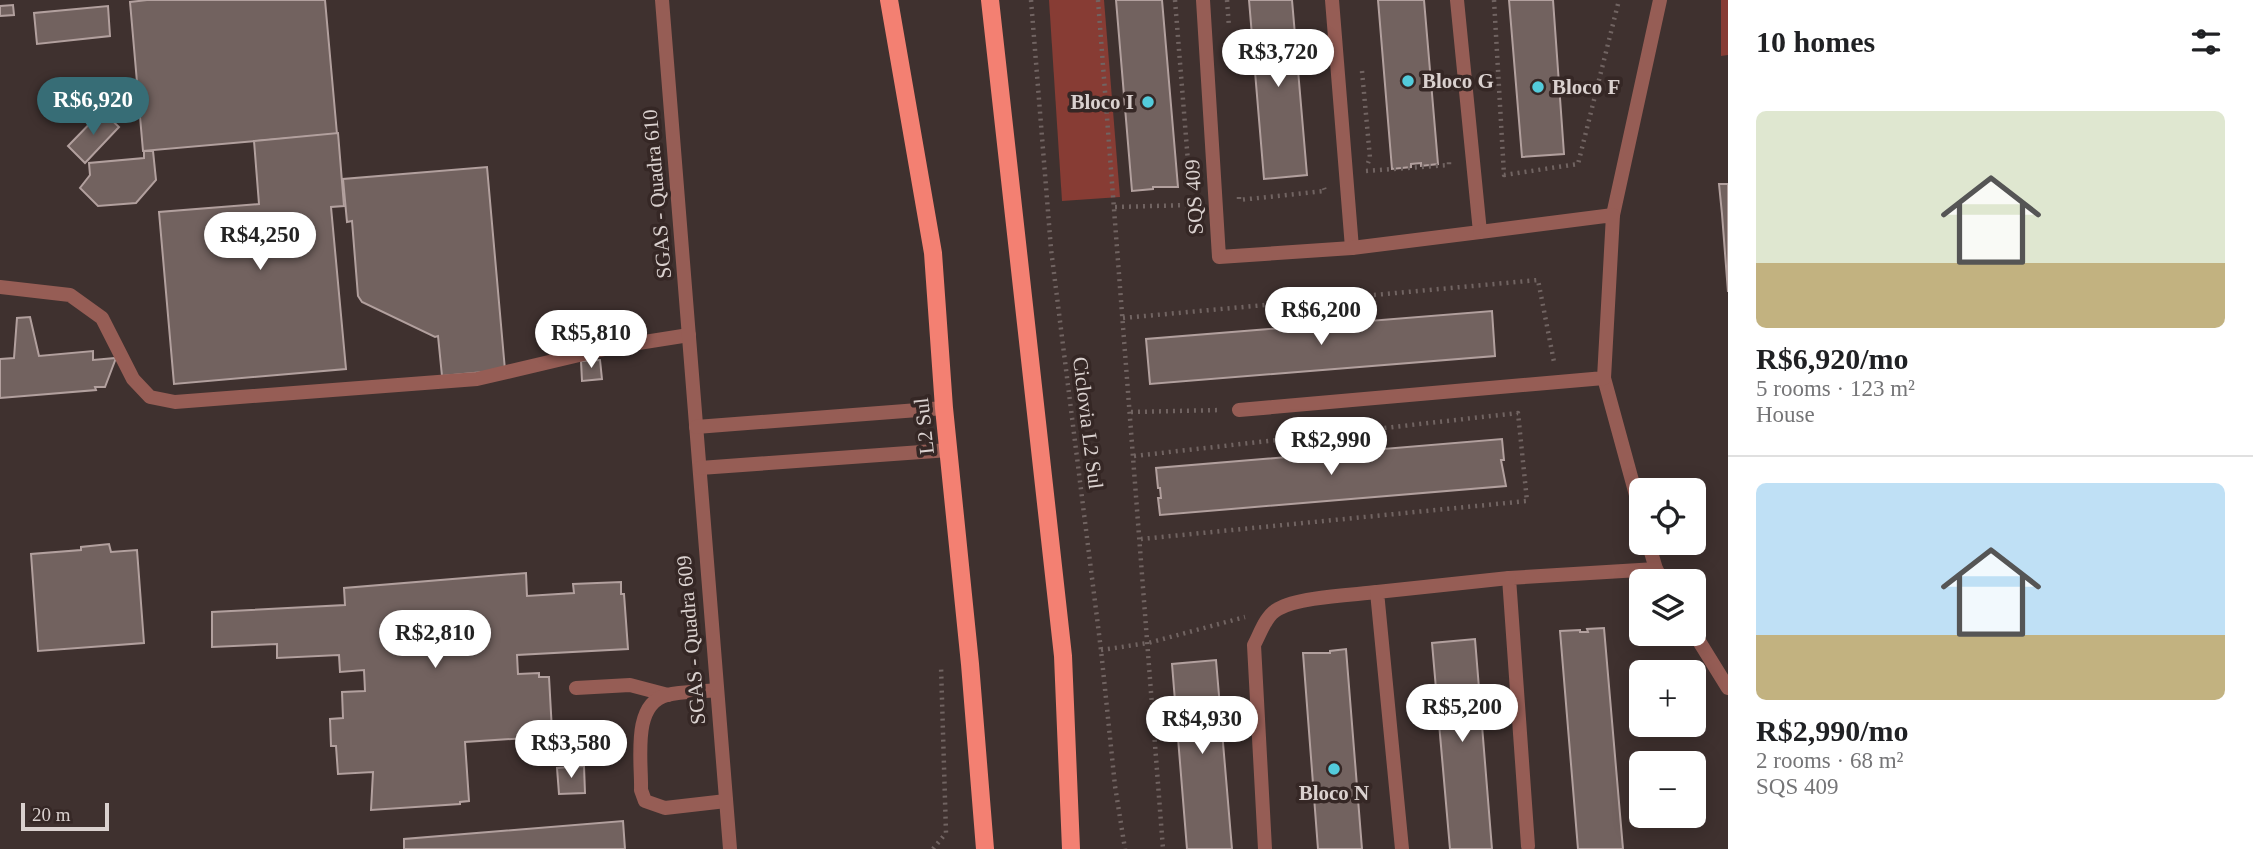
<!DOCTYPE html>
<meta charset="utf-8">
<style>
body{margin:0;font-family:"Times New Roman",serif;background:#f6f6f6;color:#202124;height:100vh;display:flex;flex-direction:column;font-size:26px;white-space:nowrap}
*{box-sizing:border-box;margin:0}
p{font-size:23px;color:#757577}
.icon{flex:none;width:38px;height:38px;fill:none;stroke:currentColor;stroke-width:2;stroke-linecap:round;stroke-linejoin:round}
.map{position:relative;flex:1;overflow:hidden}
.panel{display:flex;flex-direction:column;background:#fff;width:525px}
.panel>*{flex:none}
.buttons{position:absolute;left:1629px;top:478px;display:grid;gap:14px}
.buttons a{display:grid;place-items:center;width:77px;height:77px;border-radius:10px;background:#fff;box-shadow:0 4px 18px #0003;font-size:35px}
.scale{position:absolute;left:21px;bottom:18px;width:88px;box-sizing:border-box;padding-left:7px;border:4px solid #dad1cf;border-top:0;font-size:19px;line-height:24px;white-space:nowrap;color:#dad1cf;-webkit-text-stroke:5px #352725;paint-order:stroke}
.price{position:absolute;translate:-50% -60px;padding:0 16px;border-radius:24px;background:#fff;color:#222;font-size:23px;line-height:46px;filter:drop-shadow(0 2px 4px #0008)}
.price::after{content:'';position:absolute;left:50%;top:42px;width:21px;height:16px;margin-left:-10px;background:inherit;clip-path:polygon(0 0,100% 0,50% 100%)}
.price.on{background:#376d76;color:#fff}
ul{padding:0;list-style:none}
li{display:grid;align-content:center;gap:14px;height:371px;padding:0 28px}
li+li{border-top:2px solid #e0e0e0}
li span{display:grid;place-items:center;height:217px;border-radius:10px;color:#555}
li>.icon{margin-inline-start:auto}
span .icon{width:126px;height:126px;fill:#fffc;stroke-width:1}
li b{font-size:30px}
h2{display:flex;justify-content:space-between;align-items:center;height:84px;padding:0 28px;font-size:30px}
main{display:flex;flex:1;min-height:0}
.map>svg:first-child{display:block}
.green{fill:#873c34}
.building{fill:#72625f;stroke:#b2a09e;stroke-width:2}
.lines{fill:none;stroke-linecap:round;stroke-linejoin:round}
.path{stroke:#716462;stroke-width:4.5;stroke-dasharray:2 5;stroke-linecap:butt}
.service{stroke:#965d55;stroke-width:14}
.minor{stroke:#965d55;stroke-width:14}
.tertiary{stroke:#965d55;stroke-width:14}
.primary{stroke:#f38072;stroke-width:18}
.poi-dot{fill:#53cbdb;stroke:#352725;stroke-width:2.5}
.labels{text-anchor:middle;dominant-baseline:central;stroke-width:7;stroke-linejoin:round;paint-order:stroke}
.poi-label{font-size:21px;font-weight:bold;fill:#dad1cf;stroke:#352725;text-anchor:start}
.street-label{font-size:21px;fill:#dad1cf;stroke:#352725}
</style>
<main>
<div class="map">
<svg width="1728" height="849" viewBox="0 0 1728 849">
<rect width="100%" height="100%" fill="#3f312f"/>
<g class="green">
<polygon points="1049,0 1104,0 1120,197 1062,201"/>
<polygon points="1721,0 1728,0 1728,55 1721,56"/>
</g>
<g class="building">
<polygon points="147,0 325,0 337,134 143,151 130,2"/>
<polygon points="1116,0 1162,0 1178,187 1153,187 1153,189 1132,191"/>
<polygon points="1249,0 1292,0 1307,175 1264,179"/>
<polygon points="1378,0 1424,0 1438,164 1421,166 1421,163 1411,164 1411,167 1392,169"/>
<polygon points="1509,0 1553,0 1564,154 1522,157"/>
<polygon points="13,5 14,15 0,16 0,6"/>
<polygon points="108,6 110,36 37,44 34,13"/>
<polygon points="102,111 119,127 85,163 68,146"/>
<polygon points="338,133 344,206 331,207 346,369 174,384 159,212 259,204 254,141"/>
<polygon points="144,151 153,151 156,180 136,203 98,206 80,188 90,175 89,163 144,158"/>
<polygon points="487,167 505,370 442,376 438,336 435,337 362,302 358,296 352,221 347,222 343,179"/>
<polygon points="1719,184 1728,184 1728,292 1722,214"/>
<polygon points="1492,311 1495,356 1150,384 1146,339"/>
<polygon points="30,317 39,356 93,351 93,360 116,358 105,387 95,387 96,390 0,398 0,359 14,358 17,318"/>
<polygon points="600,360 602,379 582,381 581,361"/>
<polygon points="1502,439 1504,460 1501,460 1506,486 1160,515 1158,498 1161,498 1160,488 1158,488 1156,468"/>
<polygon points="109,544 111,552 137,550 144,643 38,651 31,554 81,550 81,547"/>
<polygon points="526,573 527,596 574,593 573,584 621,582 621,594 624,594 628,649 517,655 518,674 539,673 539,677 549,677 552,731 542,731 543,737 465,742 469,801 460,802 460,804 371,810 373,772 338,774 336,746 331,746 330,719 343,718 342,692 365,691 364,670 340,672 339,655 277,658 277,644 212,647 212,612 345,605 344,588"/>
<polygon points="1604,628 1623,849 1578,849 1560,631 1580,630 1580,632 1588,632 1587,629"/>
<polygon points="1475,639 1492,849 1450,849 1432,643"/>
<polygon points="1346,649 1362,849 1318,849 1303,653 1330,653 1330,651"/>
<polygon points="1216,660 1232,849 1187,849 1172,664"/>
<polygon points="584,766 585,793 559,794 557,768"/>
<polygon points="623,821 625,849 404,849 404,839"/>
</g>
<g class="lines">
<g class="path">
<polyline points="1031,0 1051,249 1101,650 1115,786 1125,849"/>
<polyline points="1098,0 1163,849"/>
<polyline points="1175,0 1190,187"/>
<polyline points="1227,0 1229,27"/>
<polyline points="1494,0 1504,175 1578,164 1619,0"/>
<polyline points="1362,71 1370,158 1368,163"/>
<polyline points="1366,171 1449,165 1449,159"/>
<polyline points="1239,197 1239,200 1325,191 1324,188"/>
<polyline points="1115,207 1192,205 1191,200"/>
<polyline points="1123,318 1538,280 1554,362"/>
<polyline points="1131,412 1221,410"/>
<polyline points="1134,456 1518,413 1527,501 1141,539"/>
<polyline points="1101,650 1148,643 1245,617"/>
<polyline points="933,849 946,833 941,666"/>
</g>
<g class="service">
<polyline points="0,287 70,295 102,318 133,379 150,397 175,402 477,379 613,347 689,335"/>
<polyline points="576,688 630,685 668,695"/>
<path d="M 717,690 C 701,692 682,691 667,695 C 631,704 642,762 641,790 L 645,801 L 665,808 L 726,801"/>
</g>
<g class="minor">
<polyline points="1203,0 1219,257 1352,248 1332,0"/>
<polyline points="1613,215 1660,0"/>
<polyline points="1352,248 1480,232 1457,0"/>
<polyline points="1604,378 1642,517"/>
<polyline points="1239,410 1604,378 1613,215 1480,232"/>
<polyline points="1648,542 1656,569 1663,581"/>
<polyline points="1694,633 1728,688"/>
<polyline points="1528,846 1509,578 1656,569"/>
<path d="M 1265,849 L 1254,645 C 1260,634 1266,615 1278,609 C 1298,597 1352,595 1377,592"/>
<polyline points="1402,849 1377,592 1509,578"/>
</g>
<g class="tertiary">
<polyline points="662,0 730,849"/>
<polyline points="696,427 944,408"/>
<polyline points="700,468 949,450"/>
</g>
<g class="primary">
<polyline points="889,0 933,253 944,408 970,664 985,849"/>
<polyline points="990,0 1063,656 1071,849"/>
</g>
</g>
<g class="poi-dot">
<circle cx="1408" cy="81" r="7"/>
<circle cx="1538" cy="87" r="7"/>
<circle cx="1148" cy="102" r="7"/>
<circle cx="1334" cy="769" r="7"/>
</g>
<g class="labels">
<g class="poi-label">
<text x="1422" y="81">Bloco G</text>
<text x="1552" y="87">Bloco F</text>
<text x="1134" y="102" text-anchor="end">Bloco I</text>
<text x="1334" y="793" text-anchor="middle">Bloco N</text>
</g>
<g class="street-label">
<text transform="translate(657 194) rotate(-95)">SGAS - Quadra 610</text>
<text transform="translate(1194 197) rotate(-93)">SQS 409</text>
<text transform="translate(1088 423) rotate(83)">Ciclovia L2 Sul</text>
<text transform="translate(924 426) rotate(-96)">L2 Sul</text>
<text transform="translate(691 640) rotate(-95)">SGAS - Quadra 609</text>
</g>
</g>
</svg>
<div class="buttons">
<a><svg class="icon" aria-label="locate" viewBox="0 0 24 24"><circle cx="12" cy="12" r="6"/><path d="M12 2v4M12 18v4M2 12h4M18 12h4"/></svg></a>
<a><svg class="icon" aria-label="layers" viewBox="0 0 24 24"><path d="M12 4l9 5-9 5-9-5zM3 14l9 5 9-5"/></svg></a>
<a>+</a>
<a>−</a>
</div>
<div class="scale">20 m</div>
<b class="price" style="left:1278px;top:89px">R$3,720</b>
<b class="price on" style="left:93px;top:137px">R$6,920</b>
<b class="price" style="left:260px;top:272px">R$4,250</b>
<b class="price" style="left:1321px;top:347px">R$6,200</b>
<b class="price" style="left:591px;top:370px">R$5,810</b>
<b class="price" style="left:1331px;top:477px">R$2,990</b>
<b class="price" style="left:435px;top:670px">R$2,810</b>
<b class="price" style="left:1462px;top:744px">R$5,200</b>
<b class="price" style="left:1202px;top:756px">R$4,930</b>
<b class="price" style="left:571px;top:780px">R$3,580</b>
</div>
<section class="panel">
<h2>10 homes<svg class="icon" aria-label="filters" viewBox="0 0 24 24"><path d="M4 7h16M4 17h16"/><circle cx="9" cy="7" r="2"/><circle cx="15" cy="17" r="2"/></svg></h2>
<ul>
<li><span style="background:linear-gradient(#dfe7d0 70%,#c2b280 0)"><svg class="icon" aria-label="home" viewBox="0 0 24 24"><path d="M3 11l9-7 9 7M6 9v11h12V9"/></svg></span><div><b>R$6,920/mo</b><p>5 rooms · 123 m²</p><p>House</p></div></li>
<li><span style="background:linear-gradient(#bfe0f5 70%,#c2b280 0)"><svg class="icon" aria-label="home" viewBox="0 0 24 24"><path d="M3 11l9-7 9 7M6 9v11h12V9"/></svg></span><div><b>R$2,990/mo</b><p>2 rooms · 68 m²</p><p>SQS 409</p></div></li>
</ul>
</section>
</main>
